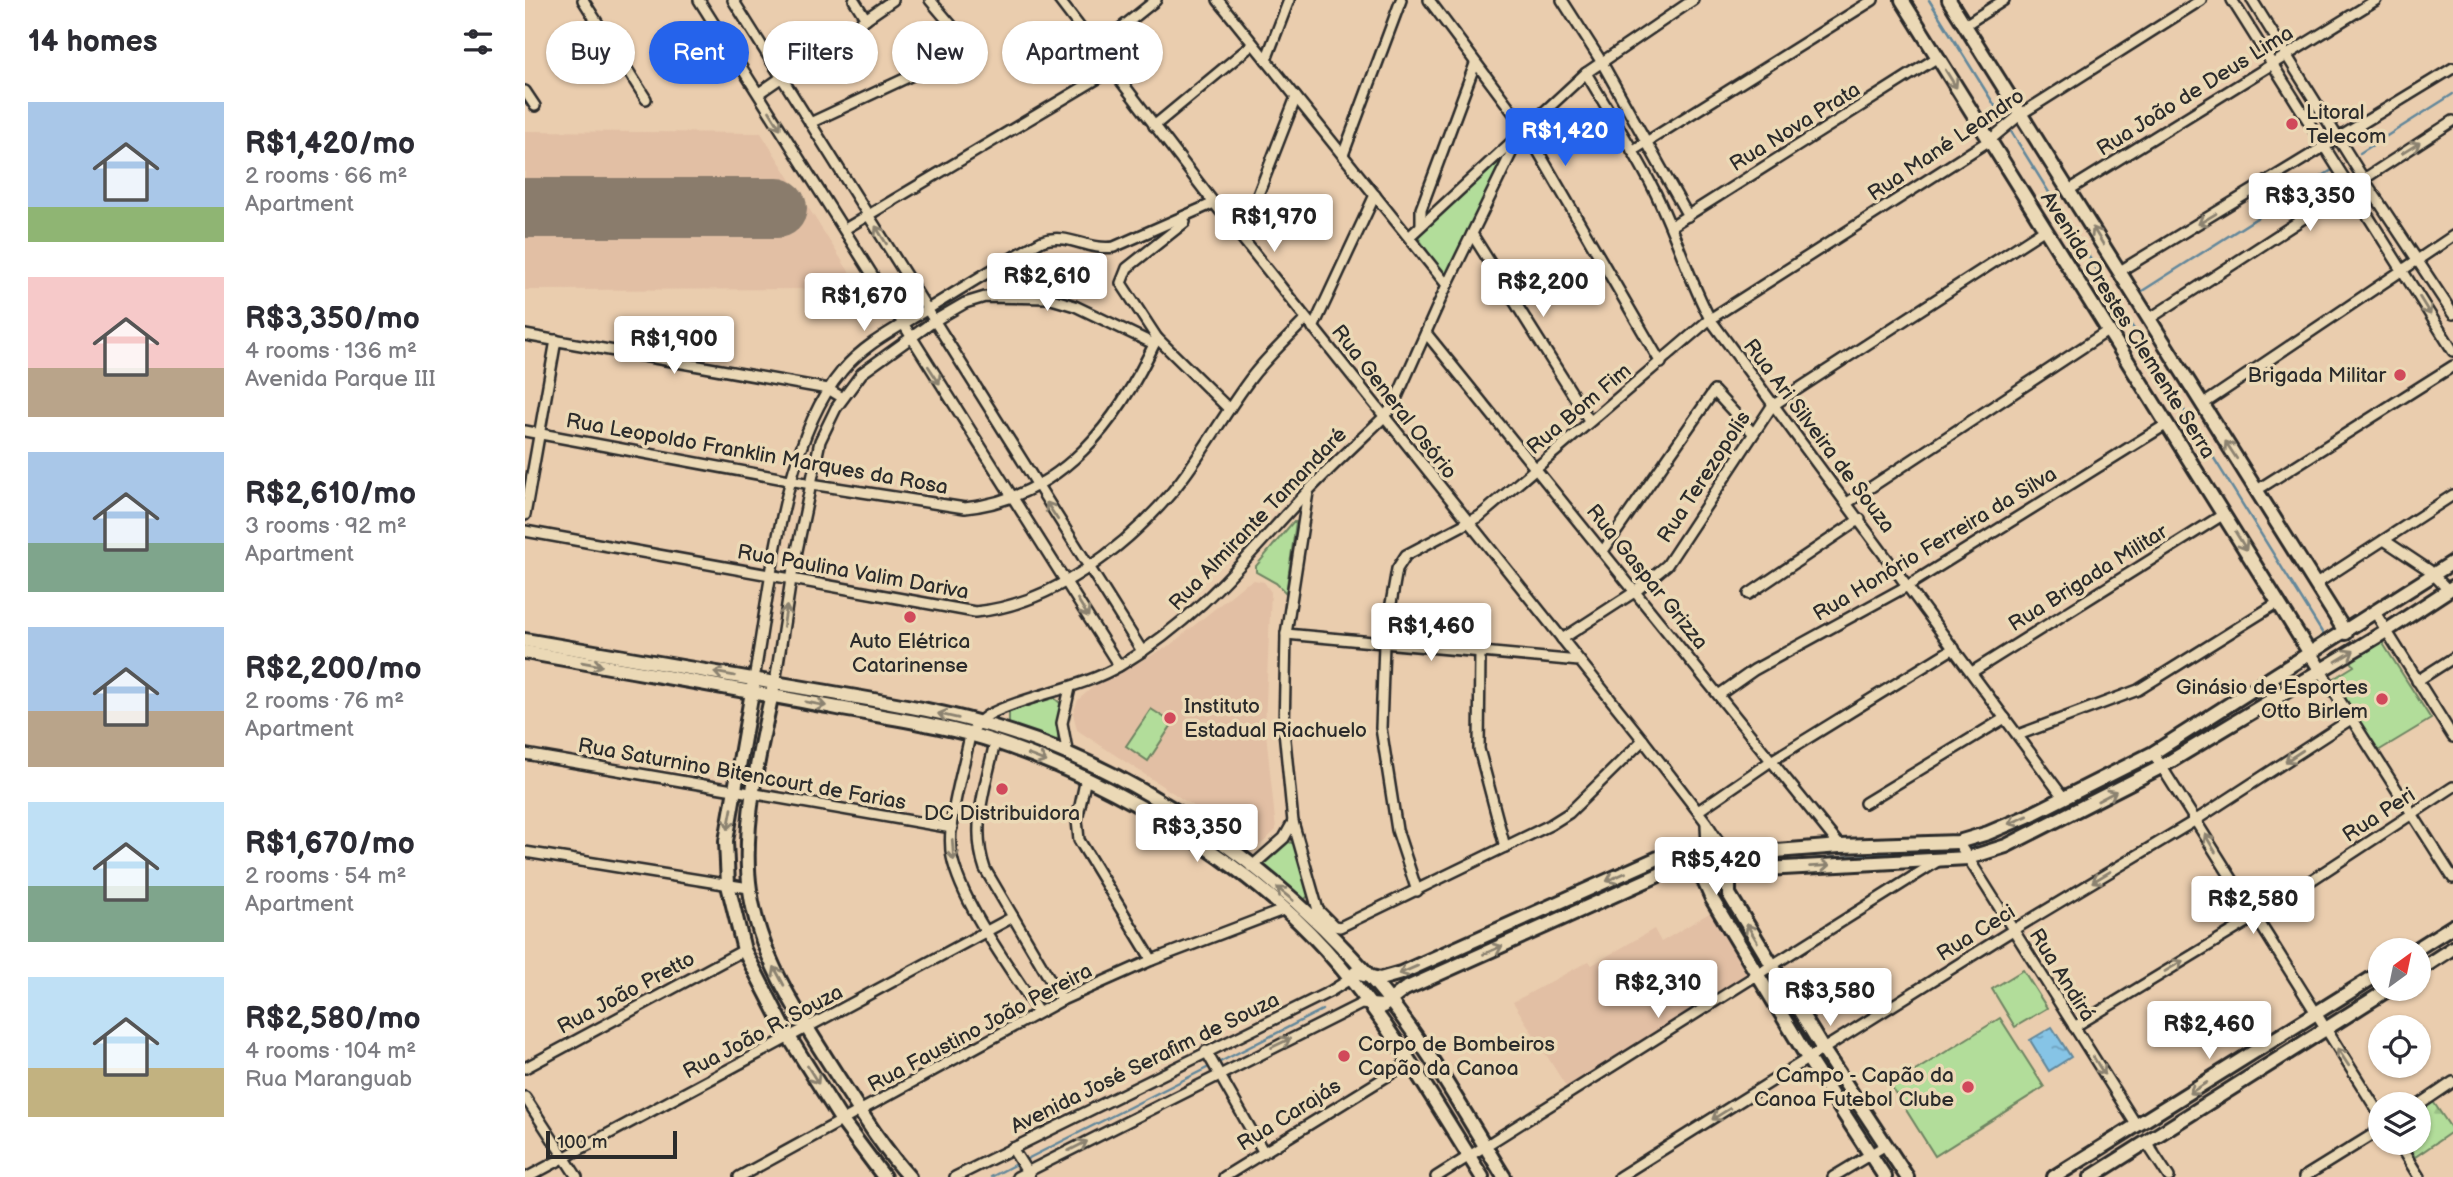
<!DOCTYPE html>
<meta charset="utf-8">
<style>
body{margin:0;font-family:"Balsamiq Sans",sans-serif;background:#f2f2f3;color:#2b2b33;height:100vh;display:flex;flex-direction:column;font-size:26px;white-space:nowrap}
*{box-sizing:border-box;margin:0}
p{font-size:23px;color:#7c7c81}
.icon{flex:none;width:38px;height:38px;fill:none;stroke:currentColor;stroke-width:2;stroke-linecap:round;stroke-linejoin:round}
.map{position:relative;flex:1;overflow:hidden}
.sheet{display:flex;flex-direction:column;background:#fff;width:525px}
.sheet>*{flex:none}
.top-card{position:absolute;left:21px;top:21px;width:665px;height:63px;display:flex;gap:14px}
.needle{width:46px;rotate:33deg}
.fabs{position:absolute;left:1843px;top:938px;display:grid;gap:14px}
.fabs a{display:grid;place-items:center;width:63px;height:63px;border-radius:50%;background:#fff;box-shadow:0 2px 5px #0004;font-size:35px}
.scale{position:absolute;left:21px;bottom:18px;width:131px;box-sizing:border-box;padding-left:7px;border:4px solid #2b2b2b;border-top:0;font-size:19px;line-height:24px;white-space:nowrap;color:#2b2b2b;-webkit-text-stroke:5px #ebd9b6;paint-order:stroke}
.price{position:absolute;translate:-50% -60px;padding:0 16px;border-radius:7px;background:#fff;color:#222;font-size:23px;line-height:46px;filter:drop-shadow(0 2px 4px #0008)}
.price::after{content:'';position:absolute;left:50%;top:42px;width:21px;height:16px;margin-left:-10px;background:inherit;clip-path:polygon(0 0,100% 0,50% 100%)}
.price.selected{background:#2563eb;color:#fff}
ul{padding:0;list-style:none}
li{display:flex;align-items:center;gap:21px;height:175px;padding:0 28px}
li span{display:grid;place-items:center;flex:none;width:196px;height:140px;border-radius:0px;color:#555}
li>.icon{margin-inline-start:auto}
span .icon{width:84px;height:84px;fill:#fffc;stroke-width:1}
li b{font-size:30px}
h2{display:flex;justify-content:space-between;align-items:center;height:84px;padding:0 28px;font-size:30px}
.chip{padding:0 24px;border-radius:32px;background:#fff;box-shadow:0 2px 5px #0004;font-size:24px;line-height:63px}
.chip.selected{background:#2563eb;color:#fff}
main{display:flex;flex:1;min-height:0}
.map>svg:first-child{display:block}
.built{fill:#e2bfa4}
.green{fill:#b2dd9a;stroke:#6e8462;stroke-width:2}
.forest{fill:url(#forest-firs);stroke:#6e8462;stroke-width:2}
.water{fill:url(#water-ripples);stroke:#62879b;stroke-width:2}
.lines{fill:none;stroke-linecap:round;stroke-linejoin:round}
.stream{stroke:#62879b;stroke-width:2.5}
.runway{stroke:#8a7c6c;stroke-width:60}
.minor-casing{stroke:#2b2b2b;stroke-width:14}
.major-casing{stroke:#2b2b2b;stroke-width:18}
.minor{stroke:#ebd9b6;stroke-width:9}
.major{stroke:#ebd9b6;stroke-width:12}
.oneway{stroke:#8b8270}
.poi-dot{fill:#d1495b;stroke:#ebd9b6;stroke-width:2.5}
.labels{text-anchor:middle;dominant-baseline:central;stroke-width:7;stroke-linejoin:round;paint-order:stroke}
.street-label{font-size:21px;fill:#2b2b2b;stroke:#ebd9b6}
.poi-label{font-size:21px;fill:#2b2b2b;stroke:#ebd9b6;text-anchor:start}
</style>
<main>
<section class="sheet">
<h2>14 homes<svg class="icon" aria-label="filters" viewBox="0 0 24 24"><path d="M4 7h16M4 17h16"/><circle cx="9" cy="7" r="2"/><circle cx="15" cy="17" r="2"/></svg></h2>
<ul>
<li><span style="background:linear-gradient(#a9c7e8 75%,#8fb573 0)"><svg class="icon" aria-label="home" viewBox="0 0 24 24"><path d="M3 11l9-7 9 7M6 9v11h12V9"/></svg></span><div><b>R$1,420/mo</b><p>2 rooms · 66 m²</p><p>Apartment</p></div></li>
<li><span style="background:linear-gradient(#f6c9c9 65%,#b9a48a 0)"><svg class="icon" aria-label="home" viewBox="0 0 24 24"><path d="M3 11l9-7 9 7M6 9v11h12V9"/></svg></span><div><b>R$3,350/mo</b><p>4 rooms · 136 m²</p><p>Avenida Parque III</p></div></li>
<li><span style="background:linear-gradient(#a9c7e8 65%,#7fa58c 0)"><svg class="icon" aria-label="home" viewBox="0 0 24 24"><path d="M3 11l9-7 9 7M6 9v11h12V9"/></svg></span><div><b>R$2,610/mo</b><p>3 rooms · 92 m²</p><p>Apartment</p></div></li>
<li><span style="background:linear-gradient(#a9c7e8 60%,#b9a48a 0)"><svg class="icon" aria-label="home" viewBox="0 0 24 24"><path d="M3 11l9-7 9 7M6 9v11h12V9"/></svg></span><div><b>R$2,200/mo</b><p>2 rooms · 76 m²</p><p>Apartment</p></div></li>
<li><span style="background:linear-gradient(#bfe0f5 60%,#7fa58c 0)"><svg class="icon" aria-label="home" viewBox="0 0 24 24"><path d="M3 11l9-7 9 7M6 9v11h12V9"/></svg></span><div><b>R$1,670/mo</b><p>2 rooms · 54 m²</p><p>Apartment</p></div></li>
<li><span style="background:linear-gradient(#bfe0f5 65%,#c2b280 0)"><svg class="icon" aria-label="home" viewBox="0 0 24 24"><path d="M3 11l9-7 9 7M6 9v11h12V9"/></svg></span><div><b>R$2,580/mo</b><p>4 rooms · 104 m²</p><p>Rua Maranguab</p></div></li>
</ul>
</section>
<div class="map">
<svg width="1928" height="1177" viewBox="0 0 1928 1177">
<defs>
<pattern id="forest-firs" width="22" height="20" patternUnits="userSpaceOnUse" patternTransform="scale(1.75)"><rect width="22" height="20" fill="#b2dd9a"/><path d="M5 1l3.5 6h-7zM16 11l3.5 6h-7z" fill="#99be85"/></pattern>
<pattern id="water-ripples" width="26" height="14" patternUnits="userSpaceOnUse" patternTransform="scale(1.75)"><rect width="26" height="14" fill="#86c4e6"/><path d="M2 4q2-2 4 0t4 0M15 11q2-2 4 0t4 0" fill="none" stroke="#6e9fbb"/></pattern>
</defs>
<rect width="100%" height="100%" fill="#eacdae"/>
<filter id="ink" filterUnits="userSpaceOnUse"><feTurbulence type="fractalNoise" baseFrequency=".0143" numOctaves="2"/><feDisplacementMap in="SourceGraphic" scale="14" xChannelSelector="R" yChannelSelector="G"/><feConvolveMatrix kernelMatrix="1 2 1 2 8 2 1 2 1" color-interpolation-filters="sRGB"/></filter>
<g filter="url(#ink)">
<g class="built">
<polygon points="0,131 236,133 335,289 0,290"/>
<polygon points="729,580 739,582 746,592 740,723 751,830 732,848 552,730 548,713 553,700 569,686 644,646 719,585"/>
<polygon points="1186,912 1225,974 1042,1088 988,1002 1064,961 1067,965 1129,929 1136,942"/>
</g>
<g class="green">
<polygon points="982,149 921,277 892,236"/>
<polygon points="768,522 771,522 761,593 751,583 731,572 731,566"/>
<polygon points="1857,642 1906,719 1853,751 1808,679 1829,666 1824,658 1836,650 1839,654"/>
<polygon points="528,697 535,703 533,739 529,742 484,727 484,712"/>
<polygon points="626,709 648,723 623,761 601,746"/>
<polygon points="764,842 770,844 785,894 779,900 737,866"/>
<circle cx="1189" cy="864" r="9"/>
<polygon points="1155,964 1166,981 1130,1004 1119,987"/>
<polygon points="1498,970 1522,1008 1490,1027 1467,989"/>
<polygon points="1475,1018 1519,1087 1410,1156 1366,1086"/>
</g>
<polygon class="forest" points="1907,1100 1928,1131 1890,1157 1881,1143 1894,1143 1894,1109"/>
<polygon class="water" points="1527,1027 1546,1057 1524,1071 1505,1040"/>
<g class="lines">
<g class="stream">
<polyline points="1404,0 1480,122"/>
<polyline points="1484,128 1798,634"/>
<polyline points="1835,153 1928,94"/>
<polyline points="1614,293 1807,170"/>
<polyline points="1794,656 1806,648"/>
<polyline points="1636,757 1783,663"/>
<polyline points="1443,848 1544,805 1624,763"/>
<polyline points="1218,864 1428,849"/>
<polyline points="897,974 1131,869 1164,865"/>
<polyline points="695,1062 797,1010"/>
<polyline points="502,1159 682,1068"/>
<polyline points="466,1177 489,1165"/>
</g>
<polyline class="runway" points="0,208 252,208"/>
<g class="minor-casing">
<g id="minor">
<polyline points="58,0 121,99"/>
<polyline points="174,0 594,666"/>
<polyline points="208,0 617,651"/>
<polyline points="329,0 341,19"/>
<polyline points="534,0 689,203 1118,740 1181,822 1201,853"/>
<polyline points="693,0 922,285"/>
<polyline points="904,0 999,127 1136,363"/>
<polyline points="1037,0 1076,61 1163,216"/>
<polyline points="1707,0 1928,351"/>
<polyline points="1727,0 1838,178 1928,314"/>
<polyline points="1440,25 1479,0"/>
<polyline points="571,48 631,0"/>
<polyline points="741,60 764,0"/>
<path d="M 1061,73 C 1084,112 1109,150 1129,190 C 1150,232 1163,277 1185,319 L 1538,797"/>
<polyline points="0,91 10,106"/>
<polyline points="234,93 368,0"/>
<polyline points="285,123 437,52 441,47 439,40 405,0"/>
<polyline points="629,126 728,44"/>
<polyline points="1107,151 1348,0"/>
<polyline points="818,155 876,0"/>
<polyline points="1544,190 1851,0"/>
<polyline points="660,222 602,268 596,283 632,338 704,409"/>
<polyline points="896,225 896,209 950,64"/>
<polyline points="1146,226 1413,57"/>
<polyline points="320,229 587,70"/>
<polyline points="947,234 1064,420"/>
<polyline points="717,236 771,97"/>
<polyline points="884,237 1061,73 1168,0"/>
<polyline points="1595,271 1928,68"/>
<polyline points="1624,319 1928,121"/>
<polyline points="788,328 850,195"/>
<polyline points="901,333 1315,846"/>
<polyline points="0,335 303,389 318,398"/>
<polyline points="1677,405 1928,236"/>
<path d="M 0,431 L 286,484 L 440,508 C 537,498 594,421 632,338"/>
<polyline points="1732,490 1928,366"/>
<polyline points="783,492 761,634 759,730 768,822 793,910 787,916"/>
<polyline points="1322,503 1584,330"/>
<polyline points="0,515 31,340"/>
<path d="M 0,531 L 450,612 C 525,605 599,549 647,492 C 676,457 698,415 726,378 C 742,357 763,338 781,319"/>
<polyline points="1859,540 1904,570 1923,590"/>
<polyline points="1078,551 1189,391 1228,433"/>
<polyline points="1791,584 1928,495"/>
<polyline points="1224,594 1335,519"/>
<polyline points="1851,614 1928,737"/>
<polyline points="761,634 1054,661"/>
<polyline points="1037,639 1111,591 1142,565 1247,406 1520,229"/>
<polyline points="955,653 954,749 980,847"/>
<polyline points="1796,671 1928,878"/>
<polyline points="1447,672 1699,514"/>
<path d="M 229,679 C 245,589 258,440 317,371 C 339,344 374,327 403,309 C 441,286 478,262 517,241 C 543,232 562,251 589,247 L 689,203"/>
<polyline points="1892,681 1928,658"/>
<polyline points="250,683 266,579 295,441 311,408 337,373 409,321 440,303 460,297 523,298 550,306 629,344"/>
<polyline points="1195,694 1229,670 1384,585 1642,424"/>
<polyline points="1493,735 1613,690 1754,602"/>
<path d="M 470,742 C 461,785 445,826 460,869 L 537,1000"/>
<polyline points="1628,753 1855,1115"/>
<polyline points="0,754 427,828"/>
<polyline points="543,755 537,723 545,688"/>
<polyline points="561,778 552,820 554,840 627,960"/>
<polyline points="1340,803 1480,718"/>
<polyline points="1173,811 1246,761 1429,648"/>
<polyline points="1181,824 1182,849"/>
<polyline points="1433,842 1612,1126"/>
<polyline points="0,852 224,888"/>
<polyline points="726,867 759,838 768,822"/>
<polyline points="892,891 872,830 856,728 859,644 872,569 881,555 955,516 1185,319 1465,140 1496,114 1676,0"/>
<polyline points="793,910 809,926 815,927 1025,825 1044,813 1118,740"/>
<path d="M 513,1012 C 487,970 437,905 427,857 C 420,824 439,769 445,735 C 451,726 456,718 467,713 C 509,693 556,689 596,665 C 676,617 721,557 782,492 C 807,466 833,442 859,417 L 868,406 L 922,285 L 999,127"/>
<polyline points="1549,1027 1729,918 1928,787"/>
<polyline points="681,1051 738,1151"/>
<polyline points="0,1068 219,950"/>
<polyline points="0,1097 52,1177"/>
<polyline points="1894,1105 1928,1082"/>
<polyline points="1621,1142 1644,1177"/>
<polyline points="1873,1143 1894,1177"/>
<polyline points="487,1148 504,1175"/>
<polyline points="3,1177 488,917"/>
<polyline points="214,1177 537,1000 627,960 758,910"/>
<polyline points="430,1177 806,991 825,979"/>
<polyline points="492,1177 836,1004 845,1005"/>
<polyline points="699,1177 885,1062"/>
<polyline points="911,1177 1413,861"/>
<polyline points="1094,1177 1488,930 1671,820 1826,719"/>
<polyline points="1308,1177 1361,1145"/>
<polyline points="1779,1177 1855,1130"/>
</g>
</g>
<g class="major-casing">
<g id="major">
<polyline points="1377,0 1796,671"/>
<polyline points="1424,0 1821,633"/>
<path d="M 0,640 C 97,657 194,673 291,690 C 353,701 416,710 476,729 C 618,772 756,873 852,985 C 901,1043 939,1113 979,1177"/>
<path d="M 0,652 C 104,671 209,688 313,708 C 365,718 420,725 471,742 C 585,780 719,859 800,949 C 862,1018 908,1099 957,1177"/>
<polyline points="228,686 201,841 203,885 219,950 264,1037 317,1121 359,1177"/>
<path d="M 248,689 C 235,748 216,829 225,890 C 234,958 277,1020 313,1077 C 335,1111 357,1147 384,1177"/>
<polyline points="1204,869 1204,894 1299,1051 1382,1177"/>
<polyline points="1176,874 1187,899 1284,1060 1360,1177"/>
<polyline points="1890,950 1928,926"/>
<polyline points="1894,970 1928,948"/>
<polyline points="825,979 830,973 855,979 876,973 1133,858 1165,857 1188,848 1202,855 1315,846 1433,842 1463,833 1503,816 1628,753 1928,562"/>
<polyline points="845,1005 858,1006 880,989 1136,874 1176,874 1190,880 1203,872 1220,870 1443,858 1481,846 1636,767 1861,631 1928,587"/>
<polyline points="1529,1177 1855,973"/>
<polyline points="1566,1177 1864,989"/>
</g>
</g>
<use href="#minor" class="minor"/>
<use href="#major" class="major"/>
</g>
<defs><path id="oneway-shaft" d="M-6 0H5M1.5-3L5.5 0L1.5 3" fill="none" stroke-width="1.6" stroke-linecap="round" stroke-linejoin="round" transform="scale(1.75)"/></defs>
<g class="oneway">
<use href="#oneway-shaft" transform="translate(1426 79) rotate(58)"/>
<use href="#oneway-shaft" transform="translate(250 120) rotate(58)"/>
<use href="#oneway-shaft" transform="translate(1886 148) rotate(-32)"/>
<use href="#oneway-shaft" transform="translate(1682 219) rotate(149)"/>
<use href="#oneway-shaft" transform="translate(356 235) rotate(-122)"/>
<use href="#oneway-shaft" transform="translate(1573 236) rotate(-122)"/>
<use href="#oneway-shaft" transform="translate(1900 306) rotate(58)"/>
<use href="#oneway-shaft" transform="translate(409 375) rotate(57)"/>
<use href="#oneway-shaft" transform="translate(1706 450) rotate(-123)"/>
<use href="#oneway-shaft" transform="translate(527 511) rotate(-123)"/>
<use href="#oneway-shaft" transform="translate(1716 541) rotate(58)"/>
<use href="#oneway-shaft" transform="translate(558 608) rotate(58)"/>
<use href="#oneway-shaft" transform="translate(260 616) rotate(-81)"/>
<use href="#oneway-shaft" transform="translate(1820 656) rotate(-31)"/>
<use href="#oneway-shaft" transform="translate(67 664) rotate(10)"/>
<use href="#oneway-shaft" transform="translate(199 674) rotate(-170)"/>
<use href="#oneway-shaft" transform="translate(291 704) rotate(11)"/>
<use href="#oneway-shaft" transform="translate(423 716) rotate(-167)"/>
<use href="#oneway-shaft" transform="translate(1769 756) rotate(147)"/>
<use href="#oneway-shaft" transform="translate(512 758) rotate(21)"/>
<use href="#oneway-shaft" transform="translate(1582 796) rotate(-28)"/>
<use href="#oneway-shaft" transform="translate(205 819) rotate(101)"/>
<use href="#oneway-shaft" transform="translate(1493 820) rotate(157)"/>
<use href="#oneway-shaft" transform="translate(1685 843) rotate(-121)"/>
<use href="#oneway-shaft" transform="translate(428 850) rotate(86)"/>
<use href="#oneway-shaft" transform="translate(1295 866) rotate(-3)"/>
<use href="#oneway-shaft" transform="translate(1091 877) rotate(156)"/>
<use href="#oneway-shaft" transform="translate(1576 877) rotate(149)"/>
<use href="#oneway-shaft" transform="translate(760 894) rotate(-141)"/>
<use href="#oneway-shaft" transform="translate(1227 933) rotate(-121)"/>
<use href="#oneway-shaft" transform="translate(968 950) rotate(-24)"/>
<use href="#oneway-shaft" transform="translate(1649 966) rotate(-31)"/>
<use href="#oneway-shaft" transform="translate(883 970) rotate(157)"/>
<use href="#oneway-shaft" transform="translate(254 976) rotate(-118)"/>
<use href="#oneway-shaft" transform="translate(756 1043) rotate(-26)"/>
<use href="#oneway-shaft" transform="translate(1818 1057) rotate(-123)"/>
<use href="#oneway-shaft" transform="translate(1574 1066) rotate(58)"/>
<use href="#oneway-shaft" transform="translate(288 1075) rotate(58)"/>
<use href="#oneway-shaft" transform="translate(1673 1088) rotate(148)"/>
<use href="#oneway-shaft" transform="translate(1196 1114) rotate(148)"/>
<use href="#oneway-shaft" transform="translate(553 1146) rotate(-27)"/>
</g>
</g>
<g class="poi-dot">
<circle cx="1767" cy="124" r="7"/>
<circle cx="1875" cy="375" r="7"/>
<circle cx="385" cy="617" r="7"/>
<circle cx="1857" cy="699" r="7"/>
<circle cx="645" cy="718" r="7"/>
<circle cx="477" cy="789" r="7"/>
<circle cx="819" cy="1056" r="7"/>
<circle cx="1443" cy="1087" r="7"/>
</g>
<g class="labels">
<g class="street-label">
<text transform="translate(1670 91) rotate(-32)">Rua João de Deus Lima</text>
<text transform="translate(1270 127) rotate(-32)">Rua Nova Prata</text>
<text transform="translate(1421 145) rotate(-34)">Rua Mané Leandro</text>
<text transform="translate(1603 325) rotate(58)">Avenida Orestes Clemente Serra</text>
<text transform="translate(869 402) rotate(52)">Rua General Osório</text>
<text transform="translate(1054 409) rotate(-40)">Rua Bom Fim</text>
<text transform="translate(1294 436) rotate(53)">Rua Ari Silveira de Souza</text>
<text transform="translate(232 454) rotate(10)">Rua Leopoldo Franklin Marques da Rosa</text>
<text transform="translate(1179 477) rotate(-57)">Rua Terezopolis</text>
<text transform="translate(733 519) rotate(-46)">Rua Almirante Tamandaré</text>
<text transform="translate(1410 544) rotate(-31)">Rua Honório Ferreira da Silva</text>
<text transform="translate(328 572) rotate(10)">Rua Paulina Valim Dariva</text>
<text transform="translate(1122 577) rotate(51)">Rua Gaspar Grizza</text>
<text transform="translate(1563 578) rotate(-32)">Rua Brigada Militar</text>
<text transform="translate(217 774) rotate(10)">Rua Saturnino Bitencourt de Farias</text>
<text transform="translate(1854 815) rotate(-33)">Rua Peri</text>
<text transform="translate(1451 933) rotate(-32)">Rua Ceci</text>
<text transform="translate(1537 975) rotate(58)">Rua Andirá</text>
<text transform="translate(101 993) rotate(-28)">Rua João Pretto</text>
<text transform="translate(455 1028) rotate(-28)">Rua Faustino João Pereira</text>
<text transform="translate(238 1032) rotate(-28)">Rua João R. Souza</text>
<text transform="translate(620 1063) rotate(-26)">Avenida José Serafim de Souza</text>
<text transform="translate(764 1115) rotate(-32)">Rua Carajás</text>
</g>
<g class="poi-label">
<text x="1781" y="112">Litoral<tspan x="1781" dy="24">Telecom</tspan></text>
<text x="1861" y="375" text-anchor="end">Brigada Militar</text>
<text x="385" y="641" text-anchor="middle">Auto Elétrica<tspan x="385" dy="24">Catarinense</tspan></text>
<text x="1843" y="687" text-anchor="end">Ginásio de Esportes<tspan x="1843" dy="24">Otto Birlem</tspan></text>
<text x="659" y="706">Instituto<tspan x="659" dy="24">Estadual Riachuelo</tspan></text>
<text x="477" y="813" text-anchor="middle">DC Distribuidora</text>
<text x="833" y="1044">Corpo de Bombeiros<tspan x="833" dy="24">Capão da Canoa</tspan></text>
<text x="1429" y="1075" text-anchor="end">Campo - Capão da<tspan x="1429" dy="24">Canoa Futebol Clube</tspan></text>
</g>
</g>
</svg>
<div class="fabs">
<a><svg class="needle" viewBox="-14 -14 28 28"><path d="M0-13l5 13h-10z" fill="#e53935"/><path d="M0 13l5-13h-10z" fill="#7c7c81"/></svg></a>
<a><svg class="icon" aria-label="locate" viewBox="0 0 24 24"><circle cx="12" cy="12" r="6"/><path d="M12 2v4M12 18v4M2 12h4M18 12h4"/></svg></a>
<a><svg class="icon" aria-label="layers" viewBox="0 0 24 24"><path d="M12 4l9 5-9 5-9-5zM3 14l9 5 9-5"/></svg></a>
</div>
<div class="scale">100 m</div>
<b class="price selected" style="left:1040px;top:168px">R$1,420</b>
<b class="price" style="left:1785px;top:233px">R$3,350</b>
<b class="price" style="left:749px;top:254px">R$1,970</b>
<b class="price" style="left:522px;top:313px">R$2,610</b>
<b class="price" style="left:1018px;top:319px">R$2,200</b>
<b class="price" style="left:339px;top:333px">R$1,670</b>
<b class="price" style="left:149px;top:376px">R$1,900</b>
<b class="price" style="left:906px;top:663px">R$1,460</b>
<b class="price" style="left:672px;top:864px">R$3,350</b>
<b class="price" style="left:1191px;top:897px">R$5,420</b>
<b class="price" style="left:1728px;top:936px">R$2,580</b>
<b class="price" style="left:1133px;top:1020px">R$2,310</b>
<b class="price" style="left:1305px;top:1028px">R$3,580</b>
<b class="price" style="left:1684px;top:1061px">R$2,460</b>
<div class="top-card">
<a class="chip">Buy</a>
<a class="chip selected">Rent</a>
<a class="chip">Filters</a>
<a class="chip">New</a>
<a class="chip">Apartment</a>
</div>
</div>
</main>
